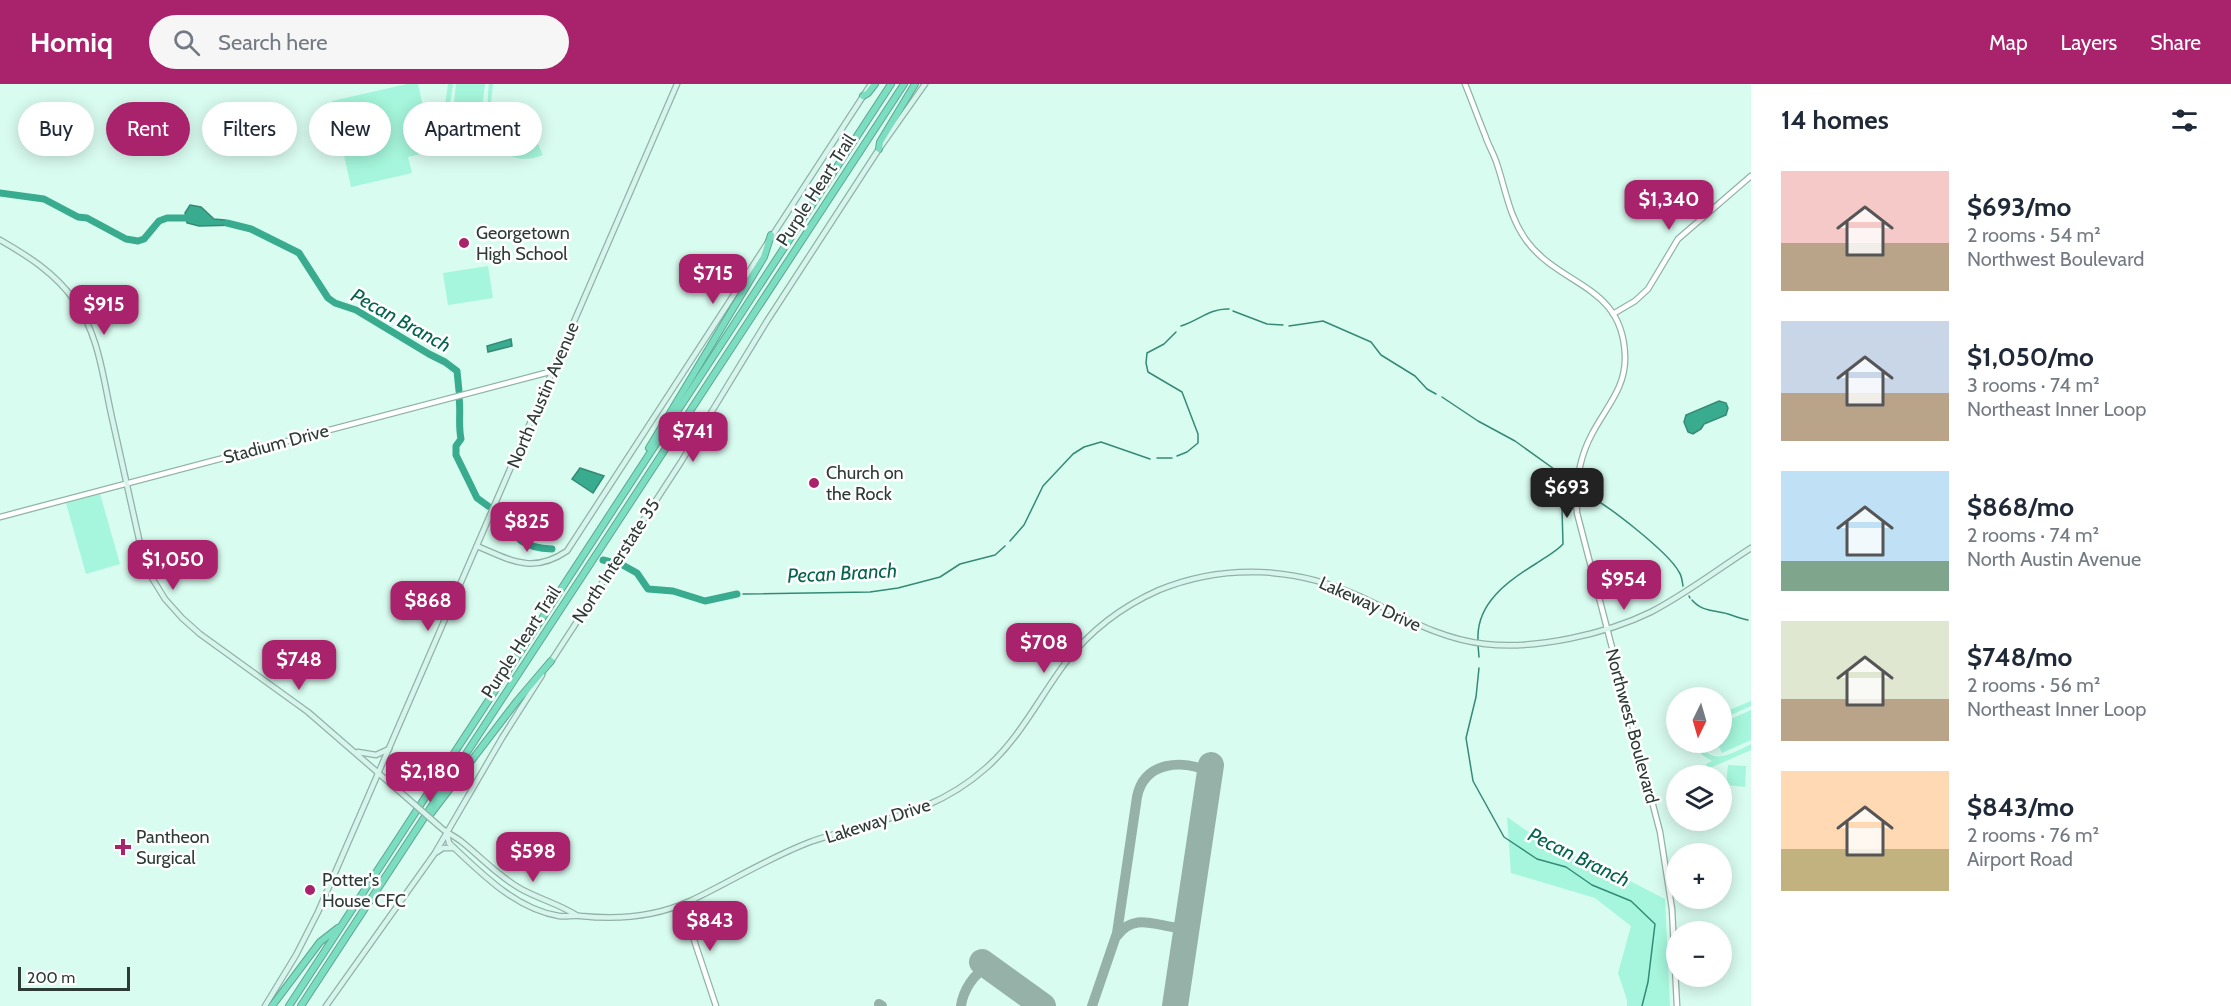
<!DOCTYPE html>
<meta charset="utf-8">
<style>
body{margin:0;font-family:Cabin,sans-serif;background:#f6f6f7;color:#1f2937;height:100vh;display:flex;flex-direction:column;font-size:22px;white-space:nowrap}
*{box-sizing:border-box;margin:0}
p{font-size:20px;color:#747a83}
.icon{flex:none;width:33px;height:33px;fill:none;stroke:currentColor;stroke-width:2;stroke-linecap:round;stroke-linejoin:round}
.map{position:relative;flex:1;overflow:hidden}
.sheet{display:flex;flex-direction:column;background:#fff;width:480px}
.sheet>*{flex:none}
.top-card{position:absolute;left:18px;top:18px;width:570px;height:54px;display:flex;gap:12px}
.needle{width:39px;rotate:185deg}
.tools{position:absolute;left:1666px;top:603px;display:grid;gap:12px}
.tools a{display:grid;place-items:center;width:66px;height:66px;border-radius:50%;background:#fff;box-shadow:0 3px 15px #0003;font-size:30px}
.scale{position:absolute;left:18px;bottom:15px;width:112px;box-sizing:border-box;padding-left:6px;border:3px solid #2d3b37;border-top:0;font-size:16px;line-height:21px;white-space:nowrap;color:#2d3b37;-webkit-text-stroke:4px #fff;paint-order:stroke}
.price{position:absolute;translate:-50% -51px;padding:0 14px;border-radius:12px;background:#a9236c;color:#fff;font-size:20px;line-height:39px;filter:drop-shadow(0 2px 3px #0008)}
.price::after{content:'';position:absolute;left:50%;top:36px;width:18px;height:14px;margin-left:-9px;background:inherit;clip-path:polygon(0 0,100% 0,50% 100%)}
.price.selected{background:#222;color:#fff}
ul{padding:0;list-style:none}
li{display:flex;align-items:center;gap:18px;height:150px;padding:0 30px}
li span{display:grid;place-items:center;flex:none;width:168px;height:120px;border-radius:0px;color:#555}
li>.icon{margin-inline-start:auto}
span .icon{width:72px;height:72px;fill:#fffc;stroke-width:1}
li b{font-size:26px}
h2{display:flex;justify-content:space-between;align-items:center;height:72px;padding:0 30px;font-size:26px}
.chip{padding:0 21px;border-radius:27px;background:#fff;box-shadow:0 3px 15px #0003;font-size:21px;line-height:54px}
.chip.selected{background:#a9236c;color:#fff}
header{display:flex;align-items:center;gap:36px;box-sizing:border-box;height:84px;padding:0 30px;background:#a9236c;color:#fff}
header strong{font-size:28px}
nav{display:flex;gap:33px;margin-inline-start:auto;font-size:21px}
.search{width:420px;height:54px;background:#f6f6f7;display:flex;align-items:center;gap:15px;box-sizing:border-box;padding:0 21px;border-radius:33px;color:#747a83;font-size:22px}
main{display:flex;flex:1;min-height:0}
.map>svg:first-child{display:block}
.green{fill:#a5f6dc}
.water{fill:#39ac8f;stroke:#358a75;stroke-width:1.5}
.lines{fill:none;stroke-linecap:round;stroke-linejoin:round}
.stream{stroke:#358a75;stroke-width:1.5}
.river{stroke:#39ac8f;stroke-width:7}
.taxiway{stroke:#96b2a8;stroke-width:10}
.runway{stroke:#96b2a8;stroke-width:26}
.tertiary-casing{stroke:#91b3a7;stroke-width:7}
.secondary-casing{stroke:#91b3a7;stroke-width:7}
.motorway-casing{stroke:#60a591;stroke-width:8}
.tertiary{stroke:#fff;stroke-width:4.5}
.secondary{stroke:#d7f5ec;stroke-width:4.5}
.motorway{stroke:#7bdec1;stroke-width:6}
.secondary-bridge-casing{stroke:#91b3a7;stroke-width:7;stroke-linecap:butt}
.secondary-bridge{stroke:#d7f5ec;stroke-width:4.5}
.poi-dot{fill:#a9236c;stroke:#fff;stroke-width:2}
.labels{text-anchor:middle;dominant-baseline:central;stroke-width:5;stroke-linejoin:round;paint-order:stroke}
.street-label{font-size:18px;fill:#2d3b37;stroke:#fff}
.poi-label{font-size:18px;fill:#2d3b37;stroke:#fff;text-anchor:start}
.water-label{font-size:20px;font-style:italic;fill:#05634f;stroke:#fff}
</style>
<header>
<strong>Homiq</strong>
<div class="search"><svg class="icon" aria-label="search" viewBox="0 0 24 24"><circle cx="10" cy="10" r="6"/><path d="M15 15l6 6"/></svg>Search here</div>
<nav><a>Map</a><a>Layers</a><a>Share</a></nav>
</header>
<main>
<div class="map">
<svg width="1751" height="922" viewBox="0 0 1751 922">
<rect width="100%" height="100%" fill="#d9fcf0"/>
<g class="green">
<polygon points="407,0 418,0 433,67 408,73 412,89 351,103 332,17"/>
<path d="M 448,0 L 453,0 C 451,16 441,52 467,52 C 473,52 480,49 483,43 C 489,31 487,13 489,0 L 493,0 L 487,55 L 482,55 L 482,51 C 475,56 468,59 459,56 C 437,48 446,18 448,0 Z"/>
<polygon points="456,0 485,0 480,40 452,37"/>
<path d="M 525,37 L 528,38 L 543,71 C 524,79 504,75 494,55 L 495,50 Z"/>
<polygon points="488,182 493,214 448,221 443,189"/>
<polygon points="100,410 120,480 86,490 66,419"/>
<polygon points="1751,617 1751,622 1722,635 1722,629"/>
<polygon points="1751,626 1751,656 1722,669 1717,659 1722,658 1722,639"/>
<path d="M 1696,659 L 1701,659 C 1710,684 1735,668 1751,660 L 1751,666 L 1708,685 L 1706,680 L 1712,677 L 1702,671 Z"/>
<polygon points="1728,681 1746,682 1745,703 1726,701"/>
<polygon points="1507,733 1546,760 1624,794 1665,815 1670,922 1627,922 1627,916 1618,889 1631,842 1595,814 1511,789"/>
</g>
<g class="water">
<polygon points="190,121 201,123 214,135 225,136 239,141 199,142 187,139 185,129"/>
<polygon points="511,255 512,262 488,268 487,262"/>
<polygon points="1719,317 1726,319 1728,324 1726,331 1704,340 1701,345 1693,350 1688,348 1684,338 1686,331"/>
<polygon points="580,384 604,392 593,409 572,395"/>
</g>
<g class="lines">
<g class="stream">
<polyline points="1233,227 1267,240 1283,241"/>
<path d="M 1181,242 C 1198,237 1210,224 1229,225"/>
<polyline points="1289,242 1323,237 1371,258 1381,271 1415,292 1427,305 1436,310"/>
<polyline points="1176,248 1164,260 1147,269 1146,279 1148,288 1182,308 1198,350 1198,359 1187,368 1177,372"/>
<path d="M 1442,313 L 1478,337 L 1515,357 L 1561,390 L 1563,460 C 1556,468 1545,473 1537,479 C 1509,496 1476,519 1478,556"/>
<polyline points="1157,374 1172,374"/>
<polyline points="1562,400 1570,404"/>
<path d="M 1582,409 C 1603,416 1669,469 1679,488 C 1682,492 1682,497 1683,502"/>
<polyline points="1010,457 1024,441 1043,402 1073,370 1084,363 1101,358 1150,375"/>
<polyline points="743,510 870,508 898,504 940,493 960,480 995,471 1005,462"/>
<polyline points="1689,512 1690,514"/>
<path d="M 1692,516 C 1702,528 1715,526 1728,530 C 1735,532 1741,535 1748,536"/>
<polyline points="1478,561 1479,573"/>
<polyline points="1479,584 1476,613 1466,654 1473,697 1504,753 1537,775 1566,783 1592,801 1631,817 1655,840 1648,898 1642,922"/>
</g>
<g class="river">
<polyline points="0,109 44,115 78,133 87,134 126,155 138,157 144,155 159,137 167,134 192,134"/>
<polyline points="227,139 251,145 299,169 328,214 335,219 356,226 429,270 445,278 457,287 459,307"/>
<path d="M 459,313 C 461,328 458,341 461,355 L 456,362 L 456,371 L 477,414 L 488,422"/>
<path d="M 498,427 C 515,452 519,464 552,465"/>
<polyline points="603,476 611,478"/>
<polyline points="619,479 637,489 648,505 673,507 705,517 737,510"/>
</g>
<g class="taxiway">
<polyline points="1178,844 1185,841 1188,834"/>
<path d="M 1117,852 C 1133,829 1154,841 1178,844 L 1183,847 L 1185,856"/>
<polyline points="879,920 882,922"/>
<path d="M 961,922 C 963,907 974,888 989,883"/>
<path d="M 1092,922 L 1117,849 L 1137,713 C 1144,677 1183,675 1210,688"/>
</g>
<g class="runway">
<polyline points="982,878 1043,922"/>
<polyline points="1175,922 1211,681"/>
</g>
<g class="tertiary-casing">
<g id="tertiary">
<path d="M 1465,0 C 1472,17 1478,34 1485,51 C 1488,61 1494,70 1497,80 C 1506,107 1509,132 1526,156 C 1560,203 1623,200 1625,272 C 1626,304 1606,323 1592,350 C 1579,374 1575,401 1577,429 L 1660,748 L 1672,825 L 1677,922"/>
<polyline points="1613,230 1635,217 1648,205 1678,155 1751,92"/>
<polyline points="0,433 553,287"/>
<polyline points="682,820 716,922"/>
</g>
</g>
<g class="secondary-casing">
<g id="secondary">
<path d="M 0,156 C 28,172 55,189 74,216 C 99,250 103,294 112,334 C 122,380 133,427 143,473 L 152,494 L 165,515 L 182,534 L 200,550 L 308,628 L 406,713"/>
<path d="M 477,462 C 512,477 533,490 567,467 L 871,0"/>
<polyline points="550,579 681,378 767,237 879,65 925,0"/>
<polyline points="358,668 376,671 389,665"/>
<path d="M 439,742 C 446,749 455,752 462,758 C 482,774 498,792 521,805 C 539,815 559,820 576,831"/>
<path d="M 447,750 L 449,759 C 480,788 515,825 559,832 C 566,833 574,831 581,832 C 619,836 655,833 690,817 C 730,798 768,774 810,758 C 875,735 931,733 986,684 C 1020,654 1039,614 1066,578 C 1090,547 1123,522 1159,506 C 1225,479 1297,483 1361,513 C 1402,532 1439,555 1485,560 C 1535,566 1606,550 1651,528 C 1686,510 1718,485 1751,464"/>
<polyline points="437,768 443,764 454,764"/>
<polyline points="265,922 296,871 318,828 677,0"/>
<polyline points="326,922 435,769 502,654 542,591"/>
</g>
</g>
<g class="motorway-casing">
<g id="motorway">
<polyline points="863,12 868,9 875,0"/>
<polyline points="879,65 880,58 915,0"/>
<polyline points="649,364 764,173 771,151"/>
<polyline points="429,732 517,617 551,577"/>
<polyline points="272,922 320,858 338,844"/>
<polyline points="289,922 891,0"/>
<polyline points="301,922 904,0"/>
</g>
</g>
<use href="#tertiary" class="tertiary"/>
<use href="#secondary" class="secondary"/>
<use href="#motorway" class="motorway"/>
<g class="secondary-bridge-casing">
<polyline id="secondary-bridge" points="406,713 439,742"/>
</g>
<use href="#secondary-bridge" class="secondary-bridge"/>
</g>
<g class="poi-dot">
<circle cx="464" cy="159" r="6"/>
<circle cx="814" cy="399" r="6"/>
<path d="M120 754h6v6h6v6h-6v6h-6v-6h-6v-6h6z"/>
<circle cx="310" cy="806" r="6"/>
</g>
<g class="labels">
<g class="street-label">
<text transform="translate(816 106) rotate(-57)">Purple Heart Trail</text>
<text transform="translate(543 311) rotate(-67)">North Austin Avenue</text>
<text transform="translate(276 360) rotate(-15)">Stadium Drive</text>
<text transform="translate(616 477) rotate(-57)">North Interstate 35</text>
<text transform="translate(1370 520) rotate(24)">Lakeway Drive</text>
<text transform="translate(521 558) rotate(-57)">Purple Heart Trail</text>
<text transform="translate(1632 642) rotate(75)">Northwest Boulevard</text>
<text transform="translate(878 737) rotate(-18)">Lakeway Drive</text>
</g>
<g class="poi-label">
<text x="476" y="149">Georgetown<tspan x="476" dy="21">High School</tspan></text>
<text x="826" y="389">Church on<tspan x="826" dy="21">the Rock</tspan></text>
<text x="136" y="753">Pantheon<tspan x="136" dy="21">Surgical</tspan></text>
<text x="322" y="796">Potter's<tspan x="322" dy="21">House CFC</tspan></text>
</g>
<g class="water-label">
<text transform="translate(401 236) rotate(29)">Pecan Branch</text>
<text transform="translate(842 489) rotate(-3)">Pecan Branch</text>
<text transform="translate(1579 773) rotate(26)">Pecan Branch</text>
</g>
</g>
</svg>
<div class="tools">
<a><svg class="needle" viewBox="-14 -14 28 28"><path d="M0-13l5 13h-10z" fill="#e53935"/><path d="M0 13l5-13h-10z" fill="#747a83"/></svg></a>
<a><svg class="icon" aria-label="layers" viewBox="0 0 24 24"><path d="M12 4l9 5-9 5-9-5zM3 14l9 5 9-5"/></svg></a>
<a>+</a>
<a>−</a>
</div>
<div class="scale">200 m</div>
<b class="price" style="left:1669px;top:147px">$1,340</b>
<b class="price" style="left:713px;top:221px">$715</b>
<b class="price" style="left:104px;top:252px">$915</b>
<b class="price" style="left:693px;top:379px">$741</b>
<b class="price selected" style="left:1567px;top:435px">$693</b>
<b class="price" style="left:527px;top:469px">$825</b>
<b class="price" style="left:173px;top:507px">$1,050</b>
<b class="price" style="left:1624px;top:527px">$954</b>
<b class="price" style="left:428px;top:548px">$868</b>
<b class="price" style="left:1044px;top:590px">$708</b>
<b class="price" style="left:299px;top:607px">$748</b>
<b class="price" style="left:430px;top:719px">$2,180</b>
<b class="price" style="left:533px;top:799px">$598</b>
<b class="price" style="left:710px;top:868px">$843</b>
<div class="top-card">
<a class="chip">Buy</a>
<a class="chip selected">Rent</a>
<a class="chip">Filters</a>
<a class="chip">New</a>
<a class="chip">Apartment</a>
</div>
</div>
<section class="sheet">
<h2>14 homes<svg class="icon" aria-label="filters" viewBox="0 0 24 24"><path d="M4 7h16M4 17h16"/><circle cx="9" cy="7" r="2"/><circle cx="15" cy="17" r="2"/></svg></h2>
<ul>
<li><span style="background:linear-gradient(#f6c9c9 60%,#b9a48a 0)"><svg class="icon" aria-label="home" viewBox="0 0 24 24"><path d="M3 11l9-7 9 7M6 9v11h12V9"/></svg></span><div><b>$693/mo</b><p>2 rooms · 54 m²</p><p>Northwest Boulevard</p></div></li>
<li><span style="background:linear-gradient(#c9d6e8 60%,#b9a48a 0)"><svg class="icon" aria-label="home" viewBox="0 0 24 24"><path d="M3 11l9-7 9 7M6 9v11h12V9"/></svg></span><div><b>$1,050/mo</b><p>3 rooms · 74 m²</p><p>Northeast Inner Loop</p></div></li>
<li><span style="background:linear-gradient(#bfe0f5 75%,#7fa58c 0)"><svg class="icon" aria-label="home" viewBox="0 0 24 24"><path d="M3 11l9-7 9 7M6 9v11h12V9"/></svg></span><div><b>$868/mo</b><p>2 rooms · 74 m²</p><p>North Austin Avenue</p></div></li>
<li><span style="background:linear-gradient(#dfe7d0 65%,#b9a48a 0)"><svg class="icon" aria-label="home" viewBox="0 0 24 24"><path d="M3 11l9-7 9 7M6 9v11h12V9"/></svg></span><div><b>$748/mo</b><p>2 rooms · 56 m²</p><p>Northeast Inner Loop</p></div></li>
<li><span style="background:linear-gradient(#ffd9b3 65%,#c2b280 0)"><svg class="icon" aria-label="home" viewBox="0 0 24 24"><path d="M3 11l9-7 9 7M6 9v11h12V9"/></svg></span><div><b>$843/mo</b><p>2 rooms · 76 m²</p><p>Airport Road</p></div></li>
</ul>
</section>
</main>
